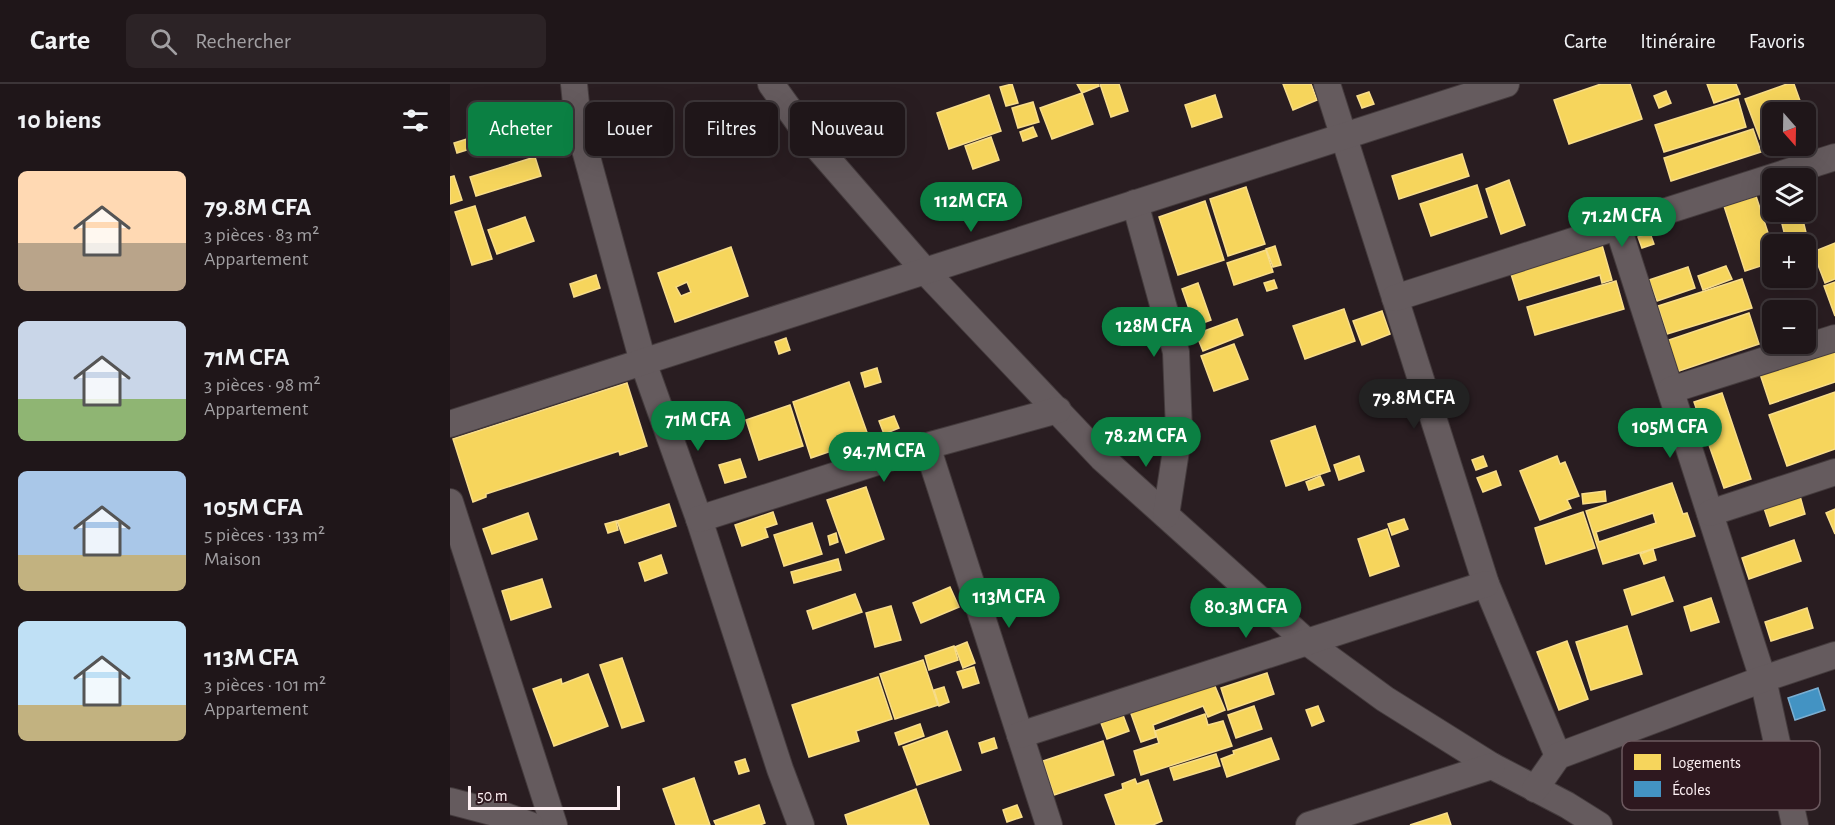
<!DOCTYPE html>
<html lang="fr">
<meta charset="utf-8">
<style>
body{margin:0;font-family:"Alegreya Sans",sans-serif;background:#2c2326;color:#f1f3f6;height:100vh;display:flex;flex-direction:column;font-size:22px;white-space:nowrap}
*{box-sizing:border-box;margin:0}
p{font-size:20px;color:#a19fa2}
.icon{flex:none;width:33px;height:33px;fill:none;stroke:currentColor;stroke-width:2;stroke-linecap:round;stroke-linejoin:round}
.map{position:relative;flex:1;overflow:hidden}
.drawer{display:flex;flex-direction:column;background:#1f1619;width:450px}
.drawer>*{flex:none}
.banner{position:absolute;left:18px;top:18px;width:570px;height:54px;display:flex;gap:12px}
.needle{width:39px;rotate:160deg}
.controls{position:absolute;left:1312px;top:18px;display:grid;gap:12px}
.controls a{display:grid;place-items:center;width:54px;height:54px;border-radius:9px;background:#1f1619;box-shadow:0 6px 24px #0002,0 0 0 2px #3c3538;font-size:30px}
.scale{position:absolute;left:18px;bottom:15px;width:152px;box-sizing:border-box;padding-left:6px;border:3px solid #fef1f4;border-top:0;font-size:16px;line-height:21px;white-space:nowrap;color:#fef1f4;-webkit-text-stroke:4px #2e181f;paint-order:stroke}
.price{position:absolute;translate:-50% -51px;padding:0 14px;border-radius:21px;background:#0b8043;color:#fff;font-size:20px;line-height:39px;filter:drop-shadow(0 2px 3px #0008)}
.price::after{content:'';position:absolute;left:50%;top:36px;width:18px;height:14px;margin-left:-9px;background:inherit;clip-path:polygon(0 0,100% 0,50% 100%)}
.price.on{background:#222;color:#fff}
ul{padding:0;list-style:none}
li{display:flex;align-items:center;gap:18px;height:150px;padding:0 18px}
li span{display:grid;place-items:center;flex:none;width:168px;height:120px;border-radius:9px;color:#555}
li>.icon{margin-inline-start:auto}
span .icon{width:72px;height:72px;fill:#fffc;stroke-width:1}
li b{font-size:26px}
h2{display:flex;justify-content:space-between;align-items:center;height:72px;padding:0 18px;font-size:26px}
.pill{padding:0 21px;border-radius:9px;background:#1f1619;box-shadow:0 6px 24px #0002,0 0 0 2px #3c3538;font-size:21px;line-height:54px}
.pill.on{background:#0b8043;color:#fff}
header{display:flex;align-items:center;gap:36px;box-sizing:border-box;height:84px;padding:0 30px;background:#1f1619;border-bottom:2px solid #3c3538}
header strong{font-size:28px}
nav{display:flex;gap:33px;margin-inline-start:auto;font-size:21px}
.search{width:420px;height:54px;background:#2c2326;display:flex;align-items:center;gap:15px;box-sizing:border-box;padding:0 21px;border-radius:9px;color:#a19fa2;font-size:22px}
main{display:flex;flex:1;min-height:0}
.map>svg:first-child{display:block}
.homes{fill:#f6d55c;stroke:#f8dd8a;stroke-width:1.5;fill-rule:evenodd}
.schools{fill:#4393c3;stroke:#7bafd2;stroke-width:1.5}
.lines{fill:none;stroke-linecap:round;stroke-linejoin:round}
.minor-casing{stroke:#443b3d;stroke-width:28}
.minor{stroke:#655b5e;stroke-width:26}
.key{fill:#2e181f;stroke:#6c595f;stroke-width:1.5}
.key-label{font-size:16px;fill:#fef1f4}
</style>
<header>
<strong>Carte</strong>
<div class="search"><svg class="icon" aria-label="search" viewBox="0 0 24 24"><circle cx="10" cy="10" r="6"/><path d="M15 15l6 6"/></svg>Rechercher</div>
<nav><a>Carte</a><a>Itinéraire</a><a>Favoris</a></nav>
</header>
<main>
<section class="drawer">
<h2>10 biens<svg class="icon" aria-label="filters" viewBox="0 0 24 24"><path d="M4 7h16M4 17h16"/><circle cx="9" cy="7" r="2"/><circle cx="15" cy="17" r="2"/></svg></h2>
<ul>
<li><span style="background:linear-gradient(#ffd9b3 60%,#b9a48a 0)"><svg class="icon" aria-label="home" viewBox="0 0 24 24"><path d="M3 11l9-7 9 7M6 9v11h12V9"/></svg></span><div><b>79.8M CFA</b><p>3 pièces · 83 m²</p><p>Appartement</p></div></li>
<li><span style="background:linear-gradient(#c9d6e8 65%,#8fb573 0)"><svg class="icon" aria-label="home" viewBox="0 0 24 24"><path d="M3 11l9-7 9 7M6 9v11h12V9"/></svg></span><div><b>71M CFA</b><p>3 pièces · 98 m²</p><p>Appartement</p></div></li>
<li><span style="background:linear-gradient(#a9c7e8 70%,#c2b280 0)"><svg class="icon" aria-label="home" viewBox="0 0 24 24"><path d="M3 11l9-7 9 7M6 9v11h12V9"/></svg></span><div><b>105M CFA</b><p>5 pièces · 133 m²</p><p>Maison</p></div></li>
<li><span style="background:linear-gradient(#bfe0f5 70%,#c2b280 0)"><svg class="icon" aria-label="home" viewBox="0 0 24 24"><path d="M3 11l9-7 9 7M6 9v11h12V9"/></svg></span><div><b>113M CFA</b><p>3 pièces · 101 m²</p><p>Appartement</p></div></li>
</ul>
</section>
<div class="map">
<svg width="1385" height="741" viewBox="0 0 1385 741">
<rect width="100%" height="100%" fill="#291d21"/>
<g class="homes">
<polygon points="562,0 568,19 556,22 550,3"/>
<polygon points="627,0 648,0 649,2 632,9"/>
<polygon points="650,0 669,0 678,27 661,33"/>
<polygon points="833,0 861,0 867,16 843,26"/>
<polygon points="1151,0 1180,0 1192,35 1119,60 1104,16"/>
<polygon points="1257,0 1286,0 1290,10 1264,19"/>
<polygon points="1337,0 1344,0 1354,28 1323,28 1323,50 1310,55 1295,15"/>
<polygon points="1216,7 1221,19 1209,24 1204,12"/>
<polygon points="919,8 924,20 912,24 907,12"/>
<polygon points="632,9 643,40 602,55 590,24"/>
<polygon points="539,11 551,47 499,65 487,29"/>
<polygon points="765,11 772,33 742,43 735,21"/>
<polygon points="1288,15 1296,43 1214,68 1205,41"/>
<polygon points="583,18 589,38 568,44 562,24"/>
<polygon points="583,43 587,52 573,57 570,48"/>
<polygon points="1303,45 1311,68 1221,97 1214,74"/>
<polygon points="541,53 549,76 523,85 515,62"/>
<polygon points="17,55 20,65 7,69 4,59"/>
<polygon points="1012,70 1019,92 949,115 942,92"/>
<polygon points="85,73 91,92 26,112 20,93"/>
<polygon points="4,92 12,116 0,120 0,93"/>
<polygon points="1059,96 1075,141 1051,150 1036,105"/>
<polygon points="1027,101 1037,133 981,152 970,120"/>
<polygon points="796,103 815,160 778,172 760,115"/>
<polygon points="1306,112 1323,164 1323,178 1295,187 1274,122"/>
<polygon points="755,117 774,176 728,191 709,133"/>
<polygon points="25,122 42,175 22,181 5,128"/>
<polygon points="1329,128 1351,128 1360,165 1356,166 1356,160 1337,160"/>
<polygon points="75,133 84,157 47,170 38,146"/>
<polygon points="1200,149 1204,160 1192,164 1188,153"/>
<polygon points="1385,159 1385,195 1375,199 1363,168"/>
<polygon points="1152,161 1162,196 1152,199 1150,191 1069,216 1061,190"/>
<polygon points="825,162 831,181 823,183 816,165"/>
<path d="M 281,163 L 298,212 L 225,238 L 208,189 ZM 237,198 L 241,208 L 231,212 L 226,203 Z"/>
<polygon points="816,166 823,188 784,201 777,179"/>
<polygon points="1276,182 1282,195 1253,206 1248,192"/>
<polygon points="1238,183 1245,204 1207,217 1199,196"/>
<polygon points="146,191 150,204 124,213 120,200"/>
<polygon points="1292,195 1302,224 1217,250 1208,222"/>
<polygon points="824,196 827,204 817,207 814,199"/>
<polygon points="1166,197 1174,225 1085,251 1077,223"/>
<polygon points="1385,198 1385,232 1374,202"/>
<polygon points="748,199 761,236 745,242 732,205"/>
<polygon points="894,225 905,257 855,275 843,242"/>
<polygon points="932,227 940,250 912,261 903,237"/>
<polygon points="1299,229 1309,260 1226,288 1216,257"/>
<polygon points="787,235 793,251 753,267 746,250"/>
<polygon points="336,254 340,266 329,270 325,258"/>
<polygon points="784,260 798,295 764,307 751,272"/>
<polygon points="1385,264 1385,298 1320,320 1310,290"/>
<polygon points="427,284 431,298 415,303 411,289"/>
<polygon points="399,298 419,354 361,374 343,318"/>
<polygon points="177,299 197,362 170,371 169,367 36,410 36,413 23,418 3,355"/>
<polygon points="1385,308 1385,365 1337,382 1319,331"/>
<polygon points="1272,309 1301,395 1274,404 1244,318"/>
<polygon points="340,321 353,362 309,376 296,336"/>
<polygon points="444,332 449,344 434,350 429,337"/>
<polygon points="865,342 880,387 836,402 821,357"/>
<polygon points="909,372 914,387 889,396 884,381"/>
<polygon points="1033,372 1037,382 1026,386 1022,376"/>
<polygon points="1107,372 1110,380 1115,378 1129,412 1117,416 1121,424 1090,436 1070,387"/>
<polygon points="290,375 296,393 275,399 269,381"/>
<polygon points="1046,387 1051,401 1033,408 1027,394"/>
<polygon points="870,392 874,401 859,406 856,398"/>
<path d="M 1222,399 L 1233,430 L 1237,429 L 1245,452 L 1153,480 L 1136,427 ZM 1203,429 L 1206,439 L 1149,458 L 1146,448 Z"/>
<polygon points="416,403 434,455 396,469 377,416"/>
<polygon points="1155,407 1156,417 1133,420 1132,410"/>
<polygon points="1350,412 1355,430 1320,442 1314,424"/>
<polygon points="219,420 226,442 175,459 167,437"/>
<polygon points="1385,425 1385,450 1376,429"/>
<polygon points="323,428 327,440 315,444 318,453 292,462 285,441"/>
<polygon points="1133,428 1145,464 1096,480 1085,444"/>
<polygon points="78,429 87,455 42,470 33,445"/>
<polygon points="954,435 958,445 942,451 938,440"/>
<polygon points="166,437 168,446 158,449 155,440"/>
<polygon points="362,439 372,470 334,482 324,451"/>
<polygon points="937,445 949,482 920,492 908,455"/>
<polygon points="386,449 388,458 380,461 378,452"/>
<polygon points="1344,456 1351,477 1299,495 1292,474"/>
<polygon points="1203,465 1206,476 1194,480 1190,470"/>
<polygon points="211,471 217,489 195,497 189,479"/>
<polygon points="388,475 391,486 344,499 341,488"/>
<polygon points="1214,493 1223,517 1182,531 1174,506"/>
<polygon points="92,495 101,523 61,536 52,507"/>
<polygon points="500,503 509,523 471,539 463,519"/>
<polygon points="405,510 412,528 363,545 357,527"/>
<polygon points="1261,514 1269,538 1241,547 1234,523"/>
<polygon points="441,522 451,556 425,563 416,529"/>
<polygon points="1357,524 1363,544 1321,557 1315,538"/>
<polygon points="1177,542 1192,590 1141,606 1126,558"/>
<polygon points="1117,557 1138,615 1109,626 1087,568"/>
<polygon points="517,558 525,579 513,584 505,563"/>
<polygon points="504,562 508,576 479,586 475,572"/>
<polygon points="172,574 194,637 172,644 150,581"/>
<polygon points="473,576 488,621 445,635 430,590"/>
<polygon points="524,583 529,599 513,604 507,588"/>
<polygon points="817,589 824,610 778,626 771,604"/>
<polygon points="138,590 158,642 104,662 83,605 111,595 112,600"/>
<polygon points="428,593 442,635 406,647 409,657 359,673 342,621"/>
<polygon points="762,595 775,626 758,633 753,622 703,641 706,653 691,658 679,624"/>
<polygon points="494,603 499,618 489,622 484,606"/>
<polygon points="804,622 812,645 786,654 778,631"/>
<polygon points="868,622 874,637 862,642 856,626"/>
<polygon points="755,630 758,641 773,637 782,662 691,691 684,667 709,659 705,647"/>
<polygon points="673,631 679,647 657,655 651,639"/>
<polygon points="470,640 474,652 449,661 445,649"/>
<polygon points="497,647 511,686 467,701 453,663"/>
<polygon points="544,654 547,664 532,669 529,659"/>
<polygon points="821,654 829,675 777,693 771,675 784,670 783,667"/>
<polygon points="653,657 664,691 604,711 593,677"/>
<polygon points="766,670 770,682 724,696 720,684"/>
<polygon points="295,675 299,687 289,690 285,678"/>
<polygon points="244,694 260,741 226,741 213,705"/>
<polygon points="685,695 687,700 698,696 712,737 703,741 666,741 655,711 673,705 672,700"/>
<polygon points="466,705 479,741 398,741 395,731"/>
<polygon points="309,721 315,739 310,741 266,741 264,737"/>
<polygon points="567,721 572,733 557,738 553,726"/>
<polygon points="997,729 1001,741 960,741"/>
</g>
<polygon class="schools" points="1368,604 1375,626 1345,636 1338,614"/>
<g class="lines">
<g class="minor-casing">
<g id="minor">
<polyline points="124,0 128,40 193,278 249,435 330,685 351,741"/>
<polyline points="321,0 362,57 475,187 652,374 857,558 935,615 1042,682 1117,721 1149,741"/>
<polyline points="877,0 1036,500 1108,672"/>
<polyline points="685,119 726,268 729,347 716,431"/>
<polyline points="1168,143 1313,595 1345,741"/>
<polyline points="945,214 1385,73"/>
<polyline points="1221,306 1385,254"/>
<polyline points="0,340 1056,0"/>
<polyline points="477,362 599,741"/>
<polyline points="0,418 104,741"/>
<polyline points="1260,429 1385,388"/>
<polyline points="249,435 477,362 608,326"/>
<polyline points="570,651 1036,500"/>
<polyline points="1085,705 1108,672 1313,595 1385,571"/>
<polyline points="0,717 53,731 80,741"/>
<polyline points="859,741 1042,682"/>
</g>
</g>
<use href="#minor" class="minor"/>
</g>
<rect x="1172" y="657" width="198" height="69" rx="9" class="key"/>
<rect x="1184" y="670" width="27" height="16" fill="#f6d55c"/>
<rect x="1184" y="697" width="27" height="16" fill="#4393c3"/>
<g class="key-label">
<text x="1222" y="684">Logements</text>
<text x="1222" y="711">Écoles</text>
</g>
</svg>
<div class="controls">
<a><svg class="needle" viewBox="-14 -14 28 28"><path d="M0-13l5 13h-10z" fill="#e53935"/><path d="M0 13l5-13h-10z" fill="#a19fa2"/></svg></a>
<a><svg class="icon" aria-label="layers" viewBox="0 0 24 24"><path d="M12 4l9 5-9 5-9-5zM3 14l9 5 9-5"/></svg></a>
<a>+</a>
<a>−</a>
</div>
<div class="scale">50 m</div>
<b class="price" style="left:521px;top:149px">112M CFA</b>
<b class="price" style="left:1172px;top:164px">71.2M CFA</b>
<b class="price" style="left:704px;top:274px">128M CFA</b>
<b class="price on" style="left:964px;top:346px">79.8M CFA</b>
<b class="price" style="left:248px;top:368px">71M CFA</b>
<b class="price" style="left:1220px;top:375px">105M CFA</b>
<b class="price" style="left:696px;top:384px">78.2M CFA</b>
<b class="price" style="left:434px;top:399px">94.7M CFA</b>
<b class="price" style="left:559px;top:545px">113M CFA</b>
<b class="price" style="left:796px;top:555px">80.3M CFA</b>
<div class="banner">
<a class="pill on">Acheter</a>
<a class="pill">Louer</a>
<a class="pill">Filtres</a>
<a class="pill">Nouveau</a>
</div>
</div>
</main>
